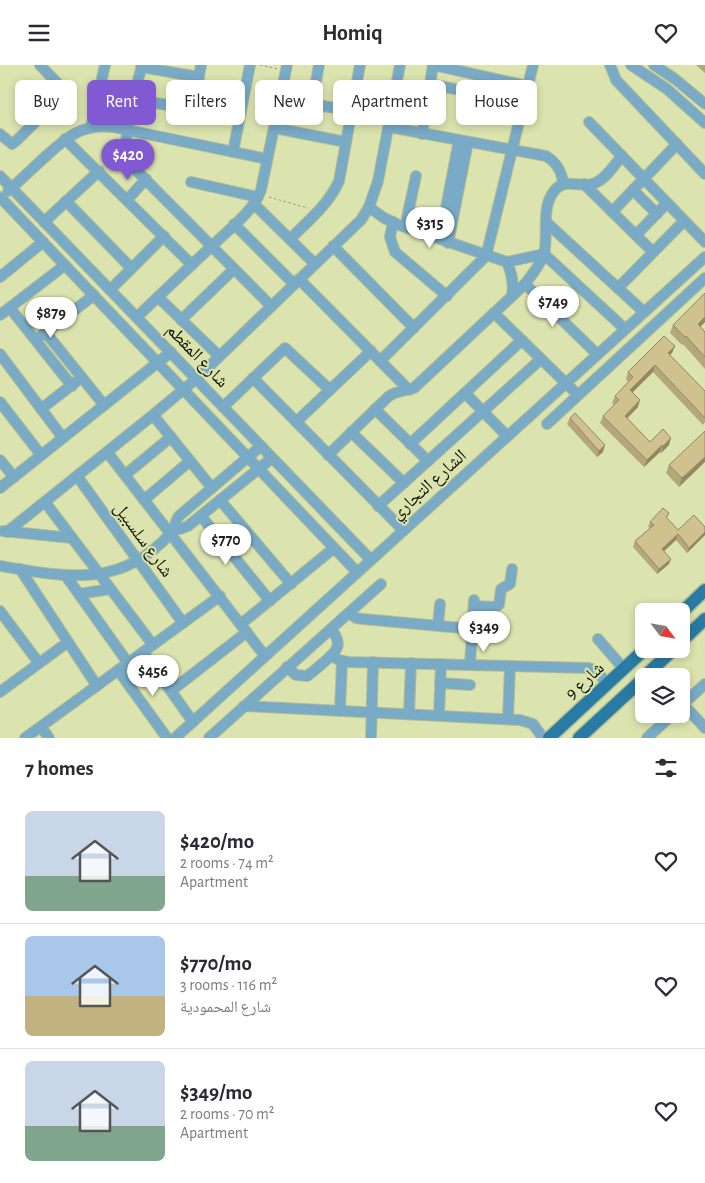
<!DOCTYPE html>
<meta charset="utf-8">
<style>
body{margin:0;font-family:"Alegreya Sans","Noto Naskh Arabic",sans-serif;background:#f2f2f3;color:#2b2b33;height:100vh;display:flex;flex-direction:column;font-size:19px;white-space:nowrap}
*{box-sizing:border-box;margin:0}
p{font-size:16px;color:#7c7c81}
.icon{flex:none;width:28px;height:28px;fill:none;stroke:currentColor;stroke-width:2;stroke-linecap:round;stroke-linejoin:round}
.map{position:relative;height:673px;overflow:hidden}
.panel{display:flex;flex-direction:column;background:#fff;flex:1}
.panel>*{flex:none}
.top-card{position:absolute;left:15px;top:15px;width:675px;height:45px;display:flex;gap:10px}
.needle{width:32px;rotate:121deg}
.fabs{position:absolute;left:635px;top:538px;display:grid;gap:10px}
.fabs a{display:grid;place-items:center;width:55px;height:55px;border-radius:8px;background:#fff;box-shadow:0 2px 8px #0003;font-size:25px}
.price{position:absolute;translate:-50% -42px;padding:0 11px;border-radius:18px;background:#fff;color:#222;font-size:16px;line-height:32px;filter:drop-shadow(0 1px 2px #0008)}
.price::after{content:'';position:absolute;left:50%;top:30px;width:15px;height:11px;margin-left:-8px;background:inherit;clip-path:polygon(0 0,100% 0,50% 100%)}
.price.on{background:#8059d3;color:#fff}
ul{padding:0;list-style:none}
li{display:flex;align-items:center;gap:15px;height:125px;padding:0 25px}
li+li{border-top:1px solid #e1e1e2}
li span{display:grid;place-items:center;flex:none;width:140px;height:100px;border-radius:8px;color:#555}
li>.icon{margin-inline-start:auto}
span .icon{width:60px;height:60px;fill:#fffc;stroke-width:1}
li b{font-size:21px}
h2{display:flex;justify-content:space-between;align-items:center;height:60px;padding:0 25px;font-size:21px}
.chip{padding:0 18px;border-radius:8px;background:#fff;box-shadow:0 2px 8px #0003;font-size:18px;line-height:45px}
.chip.on{background:#8059d3;color:#fff}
header{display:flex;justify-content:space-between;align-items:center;height:65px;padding:0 25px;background:#fff;font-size:22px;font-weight:600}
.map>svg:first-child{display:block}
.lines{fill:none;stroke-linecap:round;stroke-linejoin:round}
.minor-casing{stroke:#b6bd8f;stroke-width:12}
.major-casing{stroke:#b6bd8f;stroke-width:15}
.path{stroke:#959b73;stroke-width:1;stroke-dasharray:2.5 2.5;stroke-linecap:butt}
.minor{stroke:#79aac6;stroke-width:10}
.major{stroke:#287ba4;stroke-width:12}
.wall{fill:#b3a77b}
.shaded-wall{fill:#928864}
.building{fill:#d0c28f;stroke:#928864}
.labels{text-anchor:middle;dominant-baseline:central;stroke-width:4;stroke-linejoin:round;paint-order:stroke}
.street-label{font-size:18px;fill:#101201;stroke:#dbe3ae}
</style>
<header><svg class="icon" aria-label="menu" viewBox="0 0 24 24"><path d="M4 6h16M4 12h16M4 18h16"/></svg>Homiq<svg class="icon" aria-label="heart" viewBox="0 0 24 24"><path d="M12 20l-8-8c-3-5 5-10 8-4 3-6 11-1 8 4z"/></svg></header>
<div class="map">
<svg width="705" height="673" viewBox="0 0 705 673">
<rect width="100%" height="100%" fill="#dbe3ae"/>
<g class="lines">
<g class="minor-casing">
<g id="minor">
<path d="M 142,0 C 137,20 124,67 126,85 C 128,93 132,100 137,106 L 271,241"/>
<polyline points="433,0 528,21"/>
<polyline points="610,0 616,15 705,109"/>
<polyline points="631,0 667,24 705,58"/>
<polyline points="654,0 675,14 705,39"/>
<polyline points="141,2 199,12"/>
<polyline points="430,19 524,38"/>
<polyline points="280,33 351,46"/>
<polyline points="134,34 239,53"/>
<polyline points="312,39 319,0"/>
<polyline points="193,45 201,0"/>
<polyline points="589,57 705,177"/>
<polyline points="91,62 105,0"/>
<path d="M 389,62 L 546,91 C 557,98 562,106 563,119"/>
<polyline points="274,63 346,77"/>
<polyline points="0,69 12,79 16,76 62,31 61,22 40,0"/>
<polyline points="422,69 433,0"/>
<polyline points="65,74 192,200"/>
<polyline points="233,87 250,0"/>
<polyline points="0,111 371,495"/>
<polyline points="191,117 258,132"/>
<polyline points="584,119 653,187"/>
<polyline points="633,125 657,149"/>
<path d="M 8,126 C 21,115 33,103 45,92 C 67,72 81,59 113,62 L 267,94"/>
<polyline points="0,132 357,507"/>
<polyline points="127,135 146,114"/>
<polyline points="66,136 131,203"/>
<polyline points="254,139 315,199"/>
<polyline points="369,142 384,153 399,160 507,197 544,189 625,264"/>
<polyline points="612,147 677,79"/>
<polyline points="44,157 99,106"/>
<polyline points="393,157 390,172 395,187 447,231"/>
<polyline points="546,157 644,247"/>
<polyline points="234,159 294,219"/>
<polyline points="405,162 416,111"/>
<polyline points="636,170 667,138"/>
<path d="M 290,174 C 308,156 329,139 339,116 L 360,0"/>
<polyline points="440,174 459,75"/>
<polyline points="448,178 468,77"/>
<polyline points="333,181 414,263"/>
<path d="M 507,197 C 512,209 514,218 512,230"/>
<polyline points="0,212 43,177"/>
<polyline points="299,214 409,325"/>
<polyline points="525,219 597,289"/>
<polyline points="618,223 684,156"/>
<polyline points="110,225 164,171"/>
<polyline points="158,232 219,291"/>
<polyline points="10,243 72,321"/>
<polyline points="494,248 578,330"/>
<polyline points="0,250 65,200"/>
<path d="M 137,252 C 162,228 187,204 213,180 C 229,164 253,147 261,125 L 287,0"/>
<polyline points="181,255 234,204"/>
<polyline points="46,268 104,340"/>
<polyline points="41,271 94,230"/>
<polyline points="0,289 63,373"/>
<polyline points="380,296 486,191 533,0"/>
<polyline points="253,313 403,465"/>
<polyline points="465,328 507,371"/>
<polyline points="0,337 41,390"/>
<polyline points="223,342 285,283 330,325"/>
<polyline points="41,344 77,316"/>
<polyline points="375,344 428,396"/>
<polyline points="153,350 212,423"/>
<polyline points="296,357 371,286"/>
<polyline points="547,359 705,213"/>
<polyline points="351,367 404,418"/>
<polyline points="410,379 522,275"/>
<polyline points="107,387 265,591"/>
<path d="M 328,390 L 389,331 L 395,328 L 414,323 L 525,219 C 532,210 540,200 544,189 C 549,170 540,142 555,125 C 566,112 581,124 595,118 C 606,114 614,100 622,91"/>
<polyline points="0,395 14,412"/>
<polyline points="125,410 171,372"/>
<polyline points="77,411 183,558"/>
<polyline points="0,423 171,287"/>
<polyline points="144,435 190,396"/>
<polyline points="220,435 291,519"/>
<polyline points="45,437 153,580"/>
<polyline points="378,441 541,294"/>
<polyline points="201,451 270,536"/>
<polyline points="174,464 180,464 188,461 272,393"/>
<polyline points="3,466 72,473"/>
<polyline points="7,467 153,350 196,314 361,155 369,142 378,116 400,0"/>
<path d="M 0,501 C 66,512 121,524 171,468 C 175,463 175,456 179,451 L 261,381"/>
<polyline points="20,504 97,621"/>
<polyline points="66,511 128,598"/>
<polyline points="79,529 110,524"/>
<polyline points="474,541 495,542 499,540 501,524 510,519 512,504"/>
<polyline points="0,546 39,598"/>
<polyline points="349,548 356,553 363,554 472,564"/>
<polyline points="241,559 334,483"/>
<polyline points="438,561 440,539"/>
<polyline points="598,574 624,604"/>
<polyline points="143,587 193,657"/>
<path d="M 331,591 L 339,595 L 348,597 L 588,603 C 599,605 602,611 606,621"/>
<polyline points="470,600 474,535"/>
<path d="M 287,602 L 296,610 L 307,611 C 313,607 318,602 323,598 C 337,586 344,580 331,564"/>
<polyline points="118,605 167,673"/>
<polyline points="440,618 470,620"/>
<polyline points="636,620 644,629"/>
<polyline points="171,626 247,567"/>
<polyline points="0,627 68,577"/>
<polyline points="683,639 705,663"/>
<polyline points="244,641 520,655 533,659 543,673"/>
<polyline points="681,641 705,619"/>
<polyline points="340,646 342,596"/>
<polyline points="409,649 411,598"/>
<polyline points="439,650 441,599"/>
<polyline points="508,654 510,601"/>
<polyline points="41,662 49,673"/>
<polyline points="25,673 220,531"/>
<polyline points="175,673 705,192"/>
<polyline points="209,673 381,519"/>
<polyline points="371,673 373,597"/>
<polyline points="647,673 673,649"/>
</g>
</g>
<g class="major-casing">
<g id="major">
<polyline points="681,548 705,525"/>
<polyline points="681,577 705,554"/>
<polyline points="645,611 674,584"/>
<polyline points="549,673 645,584"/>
<polyline points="579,673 644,613"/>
</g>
</g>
<g class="path">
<polyline points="260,0 278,4"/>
<polyline points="367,19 385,23"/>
<polyline points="269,132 308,143"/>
</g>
<use href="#minor" class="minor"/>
<use href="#major" class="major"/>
</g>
<g class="wall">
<polygon points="696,0 705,0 705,8"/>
<polygon points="705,228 705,257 700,262 705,267 705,304 683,279 682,280 670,268 673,260"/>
<polygon points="675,281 672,288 670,290 705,326 705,357 703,360 653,307 632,327 638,342 627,354 650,377 669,380 661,388 660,387 644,402 600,358 603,351 614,340 612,338 615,331 628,317 626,314 628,307"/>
<polygon points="570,353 603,387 597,392 567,359"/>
<polygon points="705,366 679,422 666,408 669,400"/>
<polygon points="669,448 667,453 678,465 705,462 705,470 687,488 676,475 664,486 669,499 657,509 633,482 635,476 650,463 648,462 650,457"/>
</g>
<g class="shaded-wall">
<polygon points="705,252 705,257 695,267 698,259"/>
<polygon points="675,281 672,288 665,294 668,288"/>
<polygon points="655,300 653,307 628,332 630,325"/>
<polygon points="640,335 638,342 622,358 625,351"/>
<polygon points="671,373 669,380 661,388 663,381"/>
<polygon points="605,380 603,387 597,392 599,386"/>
<polygon points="662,380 660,387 644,402 647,395"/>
<polygon points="705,392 705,397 679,422 682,413"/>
<polygon points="705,467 705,470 687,488 689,483"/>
<polygon points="678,469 676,475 660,490 662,484"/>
<polygon points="671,494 669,499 657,509 659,504"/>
</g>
<g class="building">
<polygon points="705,228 705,252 698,259 705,267 705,292 686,271 685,272 673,260"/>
<polygon points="664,271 675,281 668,288 705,326 705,353 655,300 630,325 640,335 625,351 650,377 663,364 671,373 663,381 662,380 647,395 603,351 619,335 615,331 633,312 628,307"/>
<polygon points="575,348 605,380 599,386 570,353"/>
<polygon points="705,366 705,392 682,413 669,400"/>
<polygon points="663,443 669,448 666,452 678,465 694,450 705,462 705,467 689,483 678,469 662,484 671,494 659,504 635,476 654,460 650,457"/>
</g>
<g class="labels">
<g class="street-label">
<text transform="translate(197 291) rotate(46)">شارع المقطم</text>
<text transform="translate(429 420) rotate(-42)">الشارع التجاري</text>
<text transform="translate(143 475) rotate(54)">شارع سلسبيل</text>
<text transform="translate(585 616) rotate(-43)">شارع 9</text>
</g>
</g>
</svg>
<div class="fabs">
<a><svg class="needle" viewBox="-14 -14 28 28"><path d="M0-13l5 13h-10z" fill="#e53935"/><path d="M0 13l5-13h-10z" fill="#7c7c81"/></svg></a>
<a><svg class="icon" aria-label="layers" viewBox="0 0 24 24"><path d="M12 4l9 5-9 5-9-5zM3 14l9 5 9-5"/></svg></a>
</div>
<b class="price on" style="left:128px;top:116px">$420</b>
<b class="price" style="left:430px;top:184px">$315</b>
<b class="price" style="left:553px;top:263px">$749</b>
<b class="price" style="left:51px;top:274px">$879</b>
<b class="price" style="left:226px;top:501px">$770</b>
<b class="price" style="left:484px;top:588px">$349</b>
<b class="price" style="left:153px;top:632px">$456</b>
<div class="top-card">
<a class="chip">Buy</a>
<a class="chip on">Rent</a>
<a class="chip">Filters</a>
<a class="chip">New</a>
<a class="chip">Apartment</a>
<a class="chip">House</a>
</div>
</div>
<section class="panel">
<h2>7 homes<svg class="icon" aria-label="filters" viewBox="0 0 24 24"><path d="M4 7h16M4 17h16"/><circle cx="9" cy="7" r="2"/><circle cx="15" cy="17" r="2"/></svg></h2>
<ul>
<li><span style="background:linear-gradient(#c9d6e8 65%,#7fa58c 0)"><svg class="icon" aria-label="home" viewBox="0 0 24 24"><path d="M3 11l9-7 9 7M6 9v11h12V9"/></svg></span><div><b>$420/mo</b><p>2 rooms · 74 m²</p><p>Apartment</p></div><svg class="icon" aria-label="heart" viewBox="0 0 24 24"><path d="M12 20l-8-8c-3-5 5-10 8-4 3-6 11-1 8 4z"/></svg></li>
<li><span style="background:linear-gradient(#a9c7e8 60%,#c2b280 0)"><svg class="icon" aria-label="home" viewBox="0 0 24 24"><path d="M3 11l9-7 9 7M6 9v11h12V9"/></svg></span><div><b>$770/mo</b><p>3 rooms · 116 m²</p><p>شارع المحمودية</p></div><svg class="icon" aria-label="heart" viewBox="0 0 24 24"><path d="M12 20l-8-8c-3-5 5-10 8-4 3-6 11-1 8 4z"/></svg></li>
<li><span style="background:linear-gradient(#c9d6e8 65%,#7fa58c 0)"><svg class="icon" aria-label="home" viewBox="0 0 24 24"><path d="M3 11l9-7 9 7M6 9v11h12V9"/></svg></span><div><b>$349/mo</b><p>2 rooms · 70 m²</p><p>Apartment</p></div><svg class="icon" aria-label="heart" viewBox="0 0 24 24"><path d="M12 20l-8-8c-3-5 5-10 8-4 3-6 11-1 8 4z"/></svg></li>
</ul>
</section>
